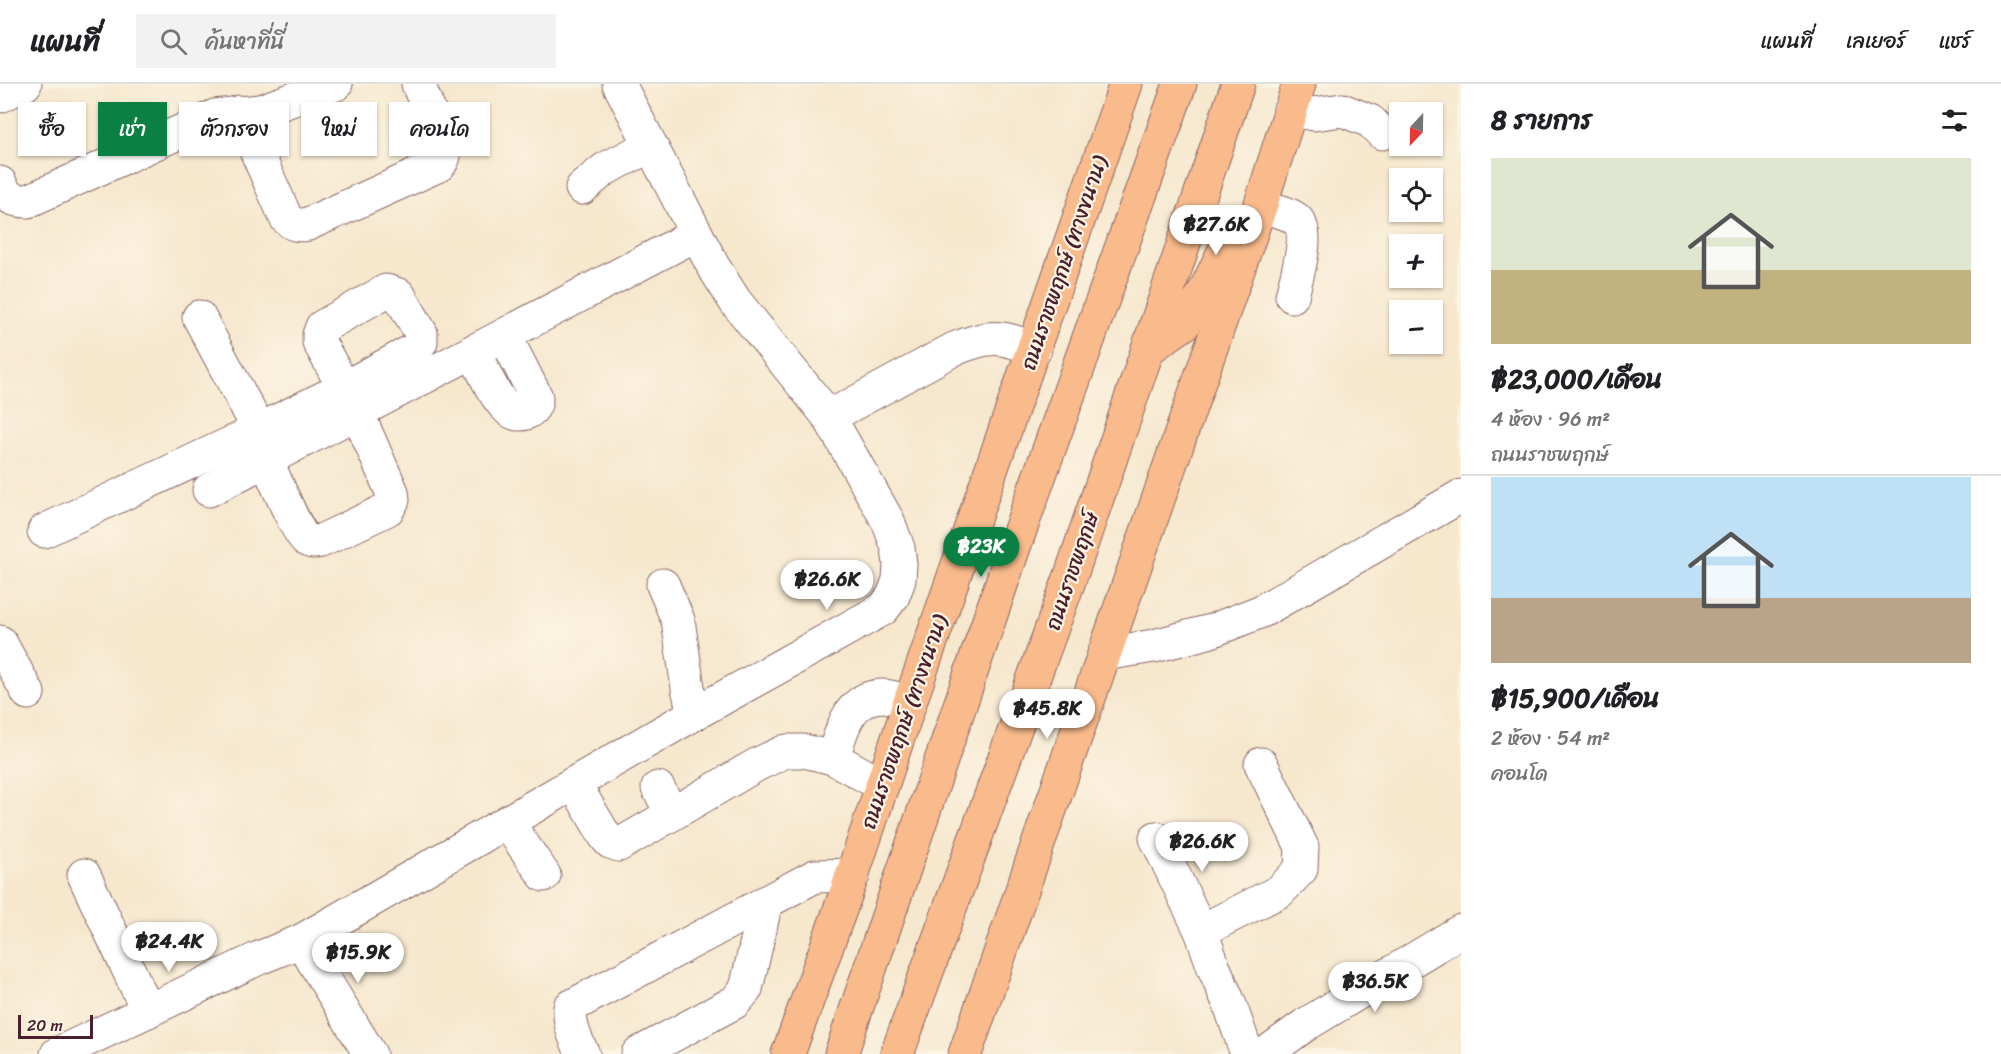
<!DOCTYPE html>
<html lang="th">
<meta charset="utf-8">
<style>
body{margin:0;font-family:Sriracha,"Playpen Sans Thai",sans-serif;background:#f2f2f2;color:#202124;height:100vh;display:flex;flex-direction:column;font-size:22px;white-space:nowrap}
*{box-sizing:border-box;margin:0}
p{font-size:20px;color:#757577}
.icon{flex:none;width:33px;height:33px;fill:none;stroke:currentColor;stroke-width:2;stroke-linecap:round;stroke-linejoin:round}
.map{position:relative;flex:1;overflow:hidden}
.drawer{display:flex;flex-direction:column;background:#fff;width:540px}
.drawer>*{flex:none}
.hud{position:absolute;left:18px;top:18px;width:570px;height:54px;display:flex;gap:12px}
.needle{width:39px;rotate:202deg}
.tools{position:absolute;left:1389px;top:18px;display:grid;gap:12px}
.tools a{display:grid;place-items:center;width:54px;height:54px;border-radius:0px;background:#fff;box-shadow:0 2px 4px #0004;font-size:30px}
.scale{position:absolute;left:18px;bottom:15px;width:75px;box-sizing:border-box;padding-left:6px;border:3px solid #4a1f2b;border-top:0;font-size:16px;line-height:21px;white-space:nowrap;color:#4a1f2b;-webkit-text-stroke:4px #fcf5e5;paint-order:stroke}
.price{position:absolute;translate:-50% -51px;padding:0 14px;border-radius:21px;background:#fff;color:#222;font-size:20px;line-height:39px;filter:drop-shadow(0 2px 3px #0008)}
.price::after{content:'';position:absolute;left:50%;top:36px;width:18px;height:14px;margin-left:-9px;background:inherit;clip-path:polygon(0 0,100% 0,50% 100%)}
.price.on{background:#0b8043;color:#fff}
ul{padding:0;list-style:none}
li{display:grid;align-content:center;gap:12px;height:318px;padding:0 30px}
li+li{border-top:2px solid #e0e0e0}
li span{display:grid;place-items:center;height:186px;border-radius:0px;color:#555}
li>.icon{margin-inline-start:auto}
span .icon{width:108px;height:108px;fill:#fffc;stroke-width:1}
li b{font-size:26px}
h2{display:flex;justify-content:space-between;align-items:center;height:72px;padding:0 30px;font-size:26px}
.pill{padding:0 21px;border-radius:0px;background:#fff;box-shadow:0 2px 4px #0004;font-size:21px;line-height:54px}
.pill.on{background:#0b8043;color:#fff}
header{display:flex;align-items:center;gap:36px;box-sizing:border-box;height:84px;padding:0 30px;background:#fff;border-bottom:2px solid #e0e0e0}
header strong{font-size:28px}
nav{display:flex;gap:33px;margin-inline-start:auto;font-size:21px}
.search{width:420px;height:54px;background:#f2f2f2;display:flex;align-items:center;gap:15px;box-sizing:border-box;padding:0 21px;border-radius:0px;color:#757577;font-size:22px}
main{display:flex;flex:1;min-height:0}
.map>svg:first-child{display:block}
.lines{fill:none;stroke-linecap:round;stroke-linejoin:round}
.minor-casing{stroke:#866564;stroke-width:35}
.major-casing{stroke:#866564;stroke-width:35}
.minor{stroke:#fff;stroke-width:33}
.major{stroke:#fabb8c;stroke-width:33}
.labels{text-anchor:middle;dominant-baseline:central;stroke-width:4.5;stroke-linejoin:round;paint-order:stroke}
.street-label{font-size:21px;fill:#4a1f2b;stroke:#fcf5e5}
</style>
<header>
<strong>แผนที่</strong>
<div class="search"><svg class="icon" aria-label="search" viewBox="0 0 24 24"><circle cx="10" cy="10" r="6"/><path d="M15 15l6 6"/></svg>ค้นหาที่นี่</div>
<nav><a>แผนที่</a><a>เลเยอร์</a><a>แชร์</a></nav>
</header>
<main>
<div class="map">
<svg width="1461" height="970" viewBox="0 0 1461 970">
<rect width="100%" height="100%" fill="#fcf5e5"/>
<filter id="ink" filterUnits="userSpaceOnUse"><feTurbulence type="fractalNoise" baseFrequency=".0167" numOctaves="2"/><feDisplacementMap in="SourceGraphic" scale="12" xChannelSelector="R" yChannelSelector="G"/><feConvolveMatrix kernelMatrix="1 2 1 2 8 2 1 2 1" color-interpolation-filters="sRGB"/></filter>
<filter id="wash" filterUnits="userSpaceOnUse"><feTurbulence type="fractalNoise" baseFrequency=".008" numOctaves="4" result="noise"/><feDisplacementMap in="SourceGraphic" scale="24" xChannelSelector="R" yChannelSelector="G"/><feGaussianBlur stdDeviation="1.35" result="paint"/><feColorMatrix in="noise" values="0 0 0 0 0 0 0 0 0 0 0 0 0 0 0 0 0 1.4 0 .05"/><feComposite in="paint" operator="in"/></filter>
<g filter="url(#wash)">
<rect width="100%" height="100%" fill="#f6e7cd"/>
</g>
<g filter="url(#ink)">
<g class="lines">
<g class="minor-casing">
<g id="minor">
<polyline points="0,12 25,0"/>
<polyline points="1290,26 1314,30 1342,26 1370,37 1382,49"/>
<path d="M 239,28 L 286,134 C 293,141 298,142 308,140 L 439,81 C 445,74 445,70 443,61 L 418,0"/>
<path d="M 0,99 C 7,114 12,117 28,117 L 215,32 L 260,27 L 336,0"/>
<polyline points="582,104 605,85 650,62"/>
<path d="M 1260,123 C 1272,126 1286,127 1296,135 C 1312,149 1296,193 1292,212"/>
<path d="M 199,233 L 259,346 L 344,304 L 414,266 L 421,258 L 421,249 L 399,211 L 386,207 L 322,243 L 319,251 L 319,258 L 357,328 L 392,408 L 393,416 L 388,425 L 321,457 C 316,458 312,459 307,456 C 297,450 273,390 266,376"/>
<path d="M 473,267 C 483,286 492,309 507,324 C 518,336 537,329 536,313 L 505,252"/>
<path d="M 829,333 L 954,265 C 990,251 999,251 1035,265"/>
<polyline points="209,406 695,151"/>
<polyline points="44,447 259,346"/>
<polyline points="663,501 678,536 688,604 694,630"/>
<polyline points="0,558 28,609"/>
<polyline points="1104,570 1154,562 1211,547 1262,527 1461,412"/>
<path d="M 833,674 C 841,648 848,613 882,612 C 891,612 902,616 910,618"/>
<polyline points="574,699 605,752 610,758 619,761 758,680 786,667 804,667 833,674 882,701"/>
<polyline points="658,704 672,729"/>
<polyline points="507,738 544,791"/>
<polyline points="1156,754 1201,847"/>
<polyline points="84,791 148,927"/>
<polyline points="301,857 370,970"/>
<polyline points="57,970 259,874 301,857 694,630 883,525 893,512 899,496 900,480 898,464 888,437 829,333 735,217 713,182 619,0"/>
<path d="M 583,970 C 575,954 569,941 570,923 L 815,792 L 853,791"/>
<polyline points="638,970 735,918 746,905 766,818"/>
<polyline points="1247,970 1230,921 1214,884 1201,847 1280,807 1301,785 1302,763 1261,680"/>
<polyline points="1265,970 1305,941 1461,847"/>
</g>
</g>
<g class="major-casing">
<g id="major">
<polyline points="1148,265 1184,240 1204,209 1230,155"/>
<polyline points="788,970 849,801 910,618 1126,0"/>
<polyline points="841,970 1014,463 1180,0"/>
<polyline points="897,970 1070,494 1238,0"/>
<polyline points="965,970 1260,123 1299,0"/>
</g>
</g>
<use href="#minor" class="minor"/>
<use href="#major" class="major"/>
</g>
</g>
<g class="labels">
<g class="street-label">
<text transform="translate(1064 179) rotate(-71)">ถนนราชพฤกษ์ (ทางขนาน)</text>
<text transform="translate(1072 487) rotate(-71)">ถนนราชพฤกษ์</text>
<text transform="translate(904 638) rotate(-71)">ถนนราชพฤกษ์ (ทางขนาน)</text>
</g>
</g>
</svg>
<div class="tools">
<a><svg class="needle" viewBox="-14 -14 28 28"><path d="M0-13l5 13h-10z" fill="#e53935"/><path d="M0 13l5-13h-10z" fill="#757577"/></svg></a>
<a><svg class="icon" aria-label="locate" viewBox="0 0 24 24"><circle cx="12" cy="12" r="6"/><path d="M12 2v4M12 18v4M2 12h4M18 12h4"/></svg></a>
<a>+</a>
<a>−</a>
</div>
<div class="scale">20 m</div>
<b class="price" style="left:1216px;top:172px">฿27.6K</b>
<b class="price on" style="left:981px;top:494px">฿23K</b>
<b class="price" style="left:827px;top:527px">฿26.6K</b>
<b class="price" style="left:1047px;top:656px">฿45.8K</b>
<b class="price" style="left:1202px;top:789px">฿26.6K</b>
<b class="price" style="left:169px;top:889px">฿24.4K</b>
<b class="price" style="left:358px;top:900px">฿15.9K</b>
<b class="price" style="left:1375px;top:929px">฿36.5K</b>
<div class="hud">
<a class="pill">ซื้อ</a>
<a class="pill on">เช่า</a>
<a class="pill">ตัวกรอง</a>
<a class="pill">ใหม่</a>
<a class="pill">คอนโด</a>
</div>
</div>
<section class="drawer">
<h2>8 รายการ<svg class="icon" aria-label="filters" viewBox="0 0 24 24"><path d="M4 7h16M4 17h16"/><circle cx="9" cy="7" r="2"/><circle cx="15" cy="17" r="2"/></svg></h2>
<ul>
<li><span style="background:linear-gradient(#dfe7d0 60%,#c2b280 0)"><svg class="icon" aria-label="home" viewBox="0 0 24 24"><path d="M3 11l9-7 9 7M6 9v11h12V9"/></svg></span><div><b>฿23,000/เดือน</b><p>4 ห้อง · 96 m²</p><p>ถนนราชพฤกษ์</p></div></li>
<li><span style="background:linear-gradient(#bfe0f5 65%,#b9a48a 0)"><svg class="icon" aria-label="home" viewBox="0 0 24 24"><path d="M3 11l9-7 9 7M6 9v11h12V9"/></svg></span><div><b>฿15,900/เดือน</b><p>2 ห้อง · 54 m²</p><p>คอนโด</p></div></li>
</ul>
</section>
</main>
